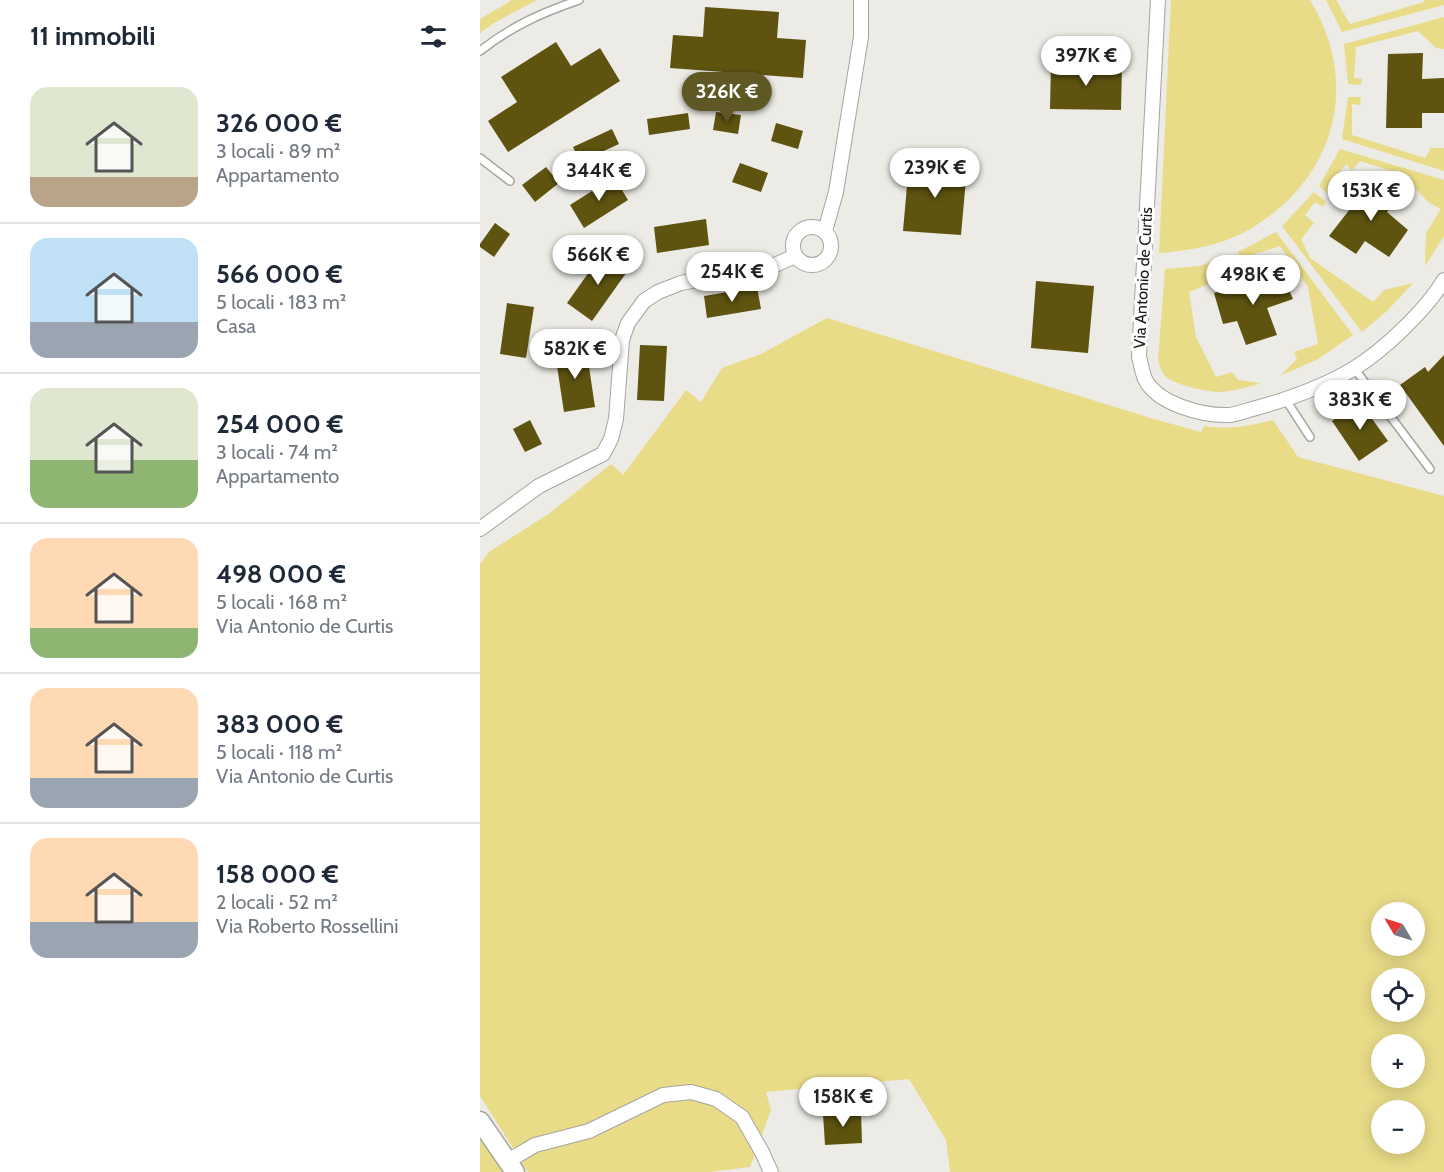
<!DOCTYPE html>
<html lang="it">
<meta charset="utf-8">
<style>
body{margin:0;font-family:Cabin,sans-serif;background:#f2f2f3;color:#1f2937;height:100vh;display:flex;flex-direction:column;font-size:22px;white-space:nowrap}
*{box-sizing:border-box;margin:0}
p{font-size:20px;color:#747a83}
.icon{flex:none;width:33px;height:33px;fill:none;stroke:currentColor;stroke-width:2;stroke-linecap:round;stroke-linejoin:round}
.map{position:relative;flex:1;overflow:hidden}
.panel{display:flex;flex-direction:column;background:#fff;width:480px}
.panel>*{flex:none}
.needle{width:39px;rotate:308deg}
.fabs{position:absolute;left:891px;top:902px;display:grid;gap:12px}
.fabs a{display:grid;place-items:center;width:54px;height:54px;border-radius:50%;background:#fff;box-shadow:0 3px 15px #0003;font-size:30px}
.price{position:absolute;translate:-50% -51px;padding:0 14px;border-radius:21px;background:#fff;color:#222;font-size:20px;line-height:39px;filter:drop-shadow(0 2px 3px #0008)}
.price::after{content:'';position:absolute;left:50%;top:36px;width:18px;height:14px;margin-left:-9px;background:inherit;clip-path:polygon(0 0,100% 0,50% 100%)}
.price.current{background:#5f5724;color:#fff}
ul{padding:0;list-style:none}
li{display:flex;align-items:center;gap:18px;height:150px;padding:0 30px}
li+li{border-top:2px solid #e0e1e3}
li span{display:grid;place-items:center;flex:none;width:168px;height:120px;border-radius:18px;color:#555}
li>.icon{margin-inline-start:auto}
span .icon{width:72px;height:72px;fill:#fffc;stroke-width:1}
li b{font-size:26px}
h2{display:flex;justify-content:space-between;align-items:center;height:72px;padding:0 30px;font-size:26px}
main{display:flex;flex:1;min-height:0}
.map>svg:first-child{display:block}
.grass{fill:#e9dc88;fill-rule:evenodd}
.building{fill:#5e5410}
.lines{fill:none;stroke-linecap:round;stroke-linejoin:round}
.lane-casing{stroke:#a5a49e;stroke-width:10}
.street-casing{stroke:#a5a49e;stroke-width:16}
.secondary-casing{stroke:#a5a49e;stroke-width:21}
.lane{stroke:#fff;stroke-width:7}
.street{stroke:#fff;stroke-width:14}
.secondary{stroke:#fff;stroke-width:18}
.labels{text-anchor:middle;dominant-baseline:central;stroke-width:6;stroke-linejoin:round;paint-order:stroke}
.street-label{font-size:16px;fill:#191917;stroke:#fff}
</style>
<main>
<section class="panel">
<h2>11 immobili<svg class="icon" aria-label="filters" viewBox="0 0 24 24"><path d="M4 7h16M4 17h16"/><circle cx="9" cy="7" r="2"/><circle cx="15" cy="17" r="2"/></svg></h2>
<ul>
<li><span style="background:linear-gradient(#dfe7d0 75%,#b9a48a 0)"><svg class="icon" aria-label="home" viewBox="0 0 24 24"><path d="M3 11l9-7 9 7M6 9v11h12V9"/></svg></span><div><b>326 000 €</b><p>3 locali · 89 m²</p><p>Appartamento</p></div></li>
<li><span style="background:linear-gradient(#bfe0f5 70%,#9aa5b1 0)"><svg class="icon" aria-label="home" viewBox="0 0 24 24"><path d="M3 11l9-7 9 7M6 9v11h12V9"/></svg></span><div><b>566 000 €</b><p>5 locali · 183 m²</p><p>Casa</p></div></li>
<li><span style="background:linear-gradient(#dfe7d0 60%,#8fb573 0)"><svg class="icon" aria-label="home" viewBox="0 0 24 24"><path d="M3 11l9-7 9 7M6 9v11h12V9"/></svg></span><div><b>254 000 €</b><p>3 locali · 74 m²</p><p>Appartamento</p></div></li>
<li><span style="background:linear-gradient(#ffd9b3 75%,#8fb573 0)"><svg class="icon" aria-label="home" viewBox="0 0 24 24"><path d="M3 11l9-7 9 7M6 9v11h12V9"/></svg></span><div><b>498 000 €</b><p>5 locali · 168 m²</p><p>Via Antonio de Curtis</p></div></li>
<li><span style="background:linear-gradient(#ffd9b3 75%,#9aa5b1 0)"><svg class="icon" aria-label="home" viewBox="0 0 24 24"><path d="M3 11l9-7 9 7M6 9v11h12V9"/></svg></span><div><b>383 000 €</b><p>5 locali · 118 m²</p><p>Via Antonio de Curtis</p></div></li>
<li><span style="background:linear-gradient(#ffd9b3 70%,#9aa5b1 0)"><svg class="icon" aria-label="home" viewBox="0 0 24 24"><path d="M3 11l9-7 9 7M6 9v11h12V9"/></svg></span><div><b>158 000 €</b><p>2 locali · 52 m²</p><p>Via Roberto Rossellini</p></div></li>
</ul>
</section>
<div class="map">
<svg width="964" height="1172" viewBox="0 0 964 1172">
<rect width="100%" height="100%" fill="#ecebe5"/>
<g class="grass">
<polygon points="32,0 57,0 14,23 0,33 0,19"/>
<path d="M 691,0 L 830,0 C 869,64 865,138 814,194 C 796,213 772,231 747,240 C 724,248 703,251 679,253 Z"/>
<polygon points="846,0 856,0 870,24 944,2 944,0 964,0 964,5 862,32"/>
<polygon points="964,17 964,49 956,48 938,31 876,47 874,78 882,79 881,85 868,84 864,44"/>
<polygon points="868,97 881,97 880,105 872,104 872,135 945,158 951,148 964,148 964,171 862,139"/>
<polygon points="860,149 964,180 964,236 945,266 946,233 961,209 948,202 928,181 931,177 880,161 872,170 866,164 848,186 854,192 851,196 839,186"/>
<polygon points="834,192 846,202 843,207 835,202 825,215 834,223 821,239 830,258 893,302 904,290 933,283 908,310 882,332 802,226"/>
<polygon points="796,232 873,335 838,359 800,376 817,359 814,352 838,344 828,287 800,246 766,257 768,262 764,265 758,252"/>
<path d="M 753,255 L 758,268 L 753,271 L 750,262 L 731,270 L 734,282 L 709,292 L 716,337 L 736,377 L 752,372 L 758,380 L 781,383 C 768,387 754,391 740,392 C 727,392 696,385 686,377 C 681,372 680,367 678,360 L 685,269 L 719,266 Z"/>
<path d="M 347,318 L 674,419 L 721,432 L 724,426 C 751,430 767,426 793,420 L 818,457 L 964,496 L 964,1172 L 470,1172 L 466,1140 L 429,1079 L 286,1092 L 291,1110 L 270,1167 L 230,1172 L 48,1172 L 0,1096 L 0,564 L 9,552 L 70,513 L 131,464 L 143,475 L 206,390 L 221,402 L 242,368 L 281,354 ZM 902,912 L 934,912 L 934,945 L 902,945 ZM 902,978 L 934,978 L 934,1011 L 902,1011 ZM 902,1044 L 934,1044 L 934,1077 L 902,1077 ZM 902,1110 L 934,1110 L 934,1143 L 902,1143 Z"/>
<polygon points="0,1135 24,1172 0,1172"/>
</g>
<g class="building">
<polygon points="225,7 299,12 297,38 326,40 323,78 190,68 193,35 223,37"/>
<polygon points="76,42 91,66 120,48 140,81 28,152 8,121 37,102 21,77"/>
<polygon points="943,53 942,79 964,78 964,113 942,113 942,128 906,128 908,54"/>
<polygon points="571,63 642,65 641,110 570,109"/>
<polygon points="236,112 261,115 258,134 233,130"/>
<polygon points="208,113 210,129 169,135 167,119"/>
<polygon points="296,123 323,131 318,149 291,141"/>
<polygon points="132,129 139,144 100,162 93,147"/>
<polygon points="260,163 288,173 281,192 252,182"/>
<polygon points="429,163 487,168 481,235 423,231"/>
<polygon points="66,167 79,183 55,202 42,185"/>
<polygon points="134,177 148,200 104,228 90,205"/>
<polygon points="894,178 919,195 907,212 928,230 909,257 885,241 876,254 849,236"/>
<polygon points="226,219 229,245 177,253 174,227"/>
<polygon points="15,223 30,234 14,257 0,247 0,244"/>
<polygon points="124,251 149,269 112,321 87,303"/>
<polygon points="801,272 813,299 787,308 797,335 766,345 757,321 743,324 734,293"/>
<polygon points="556,281 614,286 608,353 551,348"/>
<polygon points="277,287 281,309 227,318 224,296"/>
<polygon points="27,303 54,307 46,358 20,354"/>
<polygon points="160,345 187,346 184,401 157,400"/>
<polygon points="106,347 115,407 84,412 75,353"/>
<polygon points="964,355 964,446 920,385 945,367 948,372"/>
<polygon points="880,402 908,441 879,461 852,421"/>
<polygon points="50,420 62,444 45,452 33,429"/>
<polygon points="381,1112 382,1143 345,1145 343,1114"/>
</g>
<g class="lines">
<g class="lane-casing">
<g id="lane">
<path d="M 0,51 C 32,26 61,13 99,0"/>
<polyline points="0,158 30,181"/>
<polyline points="874,368 950,469"/>
<polyline points="806,400 830,437"/>
</g>
</g>
<g class="street-casing">
<g id="street">
<path d="M 678,0 L 659,357 C 661,364 662,372 665,379 C 677,404 723,416 749,415 C 758,414 768,410 776,408 C 809,399 843,387 873,369 C 903,351 946,310 964,280"/>
<circle cx="332" cy="246" r="19"/>
<polyline points="345,231 356,192 381,37 381,0"/>
<polyline points="0,529 59,486 123,454 131,439 136,419 142,340 148,323 164,301 178,292 201,283 295,265 315,256"/>
<polyline points="28,1161 55,1145 109,1131 183,1095 211,1092 236,1099 262,1117 282,1152 291,1172"/>
</g>
</g>
<g class="secondary-casing">
<polyline id="secondary" points="0,1121 35,1172"/>
</g>
<use href="#lane" class="lane"/>
<use href="#street" class="street"/>
<use href="#secondary" class="secondary"/>
</g>
<g class="labels">
<g class="street-label">
<text transform="translate(663 278) rotate(-87)">Via Antonio de Curtis</text>
</g>
</g>
</svg>
<div class="fabs">
<a><svg class="needle" viewBox="-14 -14 28 28"><path d="M0-13l5 13h-10z" fill="#e53935"/><path d="M0 13l5-13h-10z" fill="#747a83"/></svg></a>
<a><svg class="icon" aria-label="locate" viewBox="0 0 24 24"><circle cx="12" cy="12" r="6"/><path d="M12 2v4M12 18v4M2 12h4M18 12h4"/></svg></a>
<a>+</a>
<a>−</a>
</div>
<b class="price" style="left:606px;top:87px">397K €</b>
<b class="price current" style="left:247px;top:123px">326K €</b>
<b class="price" style="left:455px;top:199px">239K €</b>
<b class="price" style="left:119px;top:202px">344K €</b>
<b class="price" style="left:891px;top:222px">153K €</b>
<b class="price" style="left:118px;top:286px">566K €</b>
<b class="price" style="left:252px;top:303px">254K €</b>
<b class="price" style="left:773px;top:306px">498K €</b>
<b class="price" style="left:95px;top:380px">582K €</b>
<b class="price" style="left:880px;top:431px">383K €</b>
<b class="price" style="left:363px;top:1128px">158K €</b>
</div>
</main>
